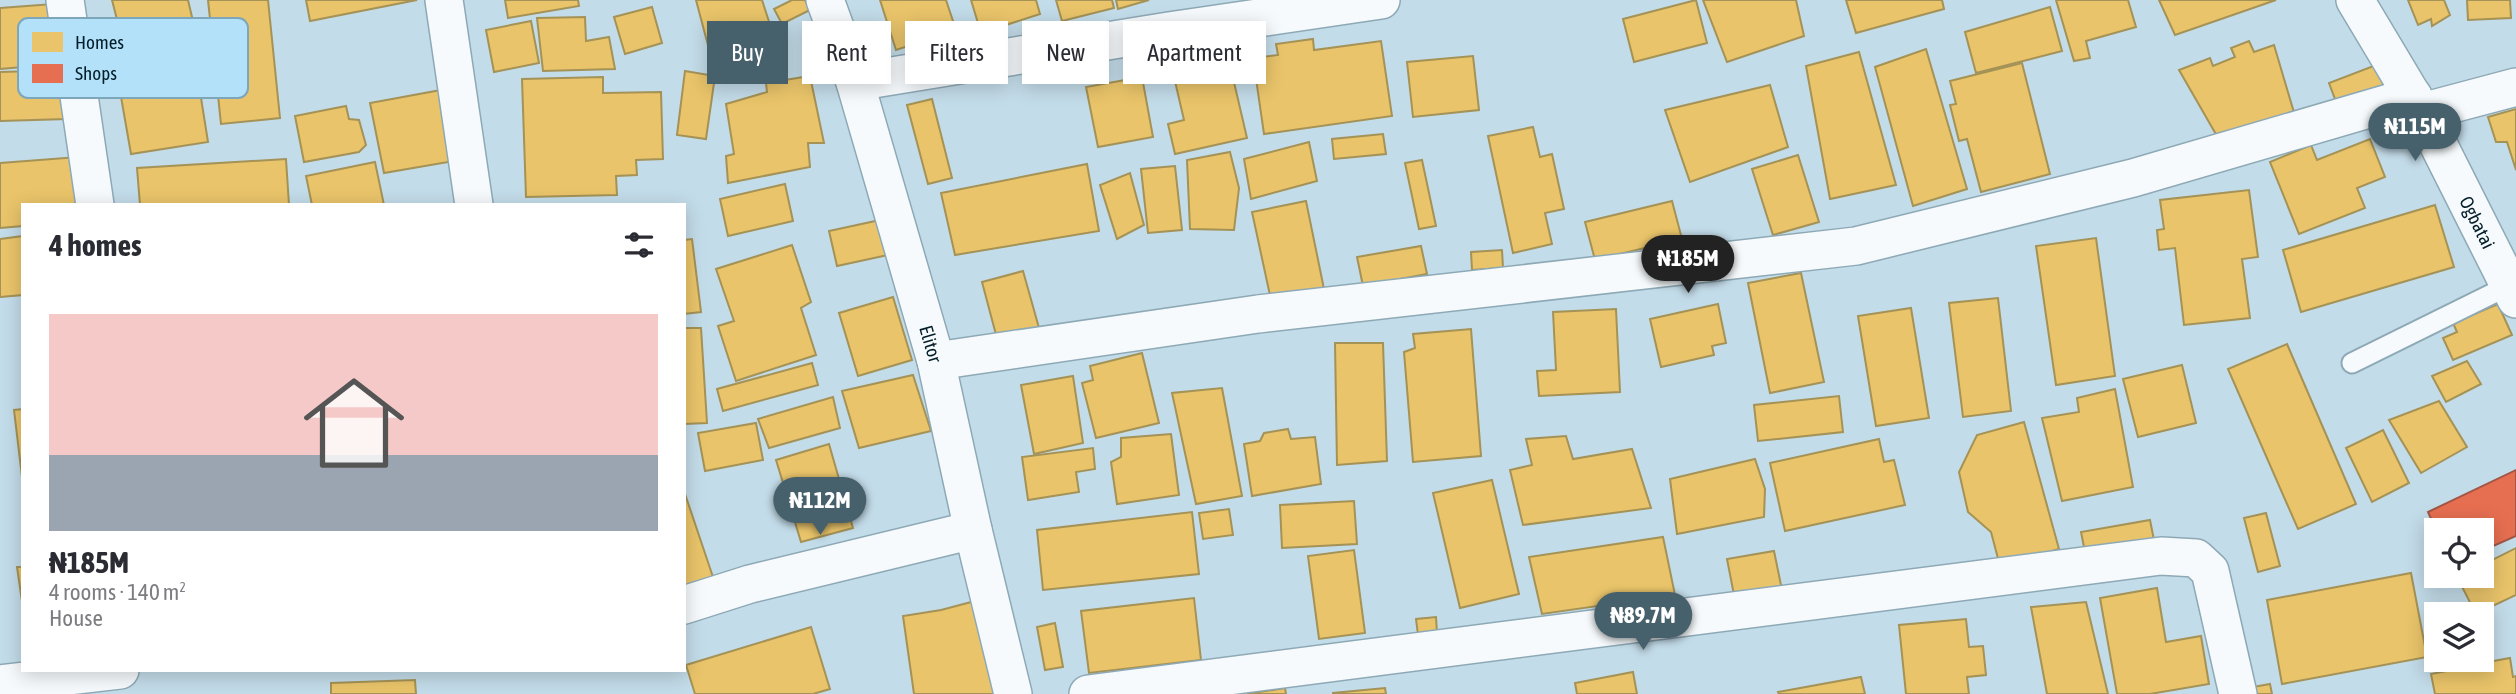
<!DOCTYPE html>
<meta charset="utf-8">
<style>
body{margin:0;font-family:"Asap Condensed",sans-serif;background:#f2f2f3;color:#2b2b33;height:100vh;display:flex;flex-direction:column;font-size:26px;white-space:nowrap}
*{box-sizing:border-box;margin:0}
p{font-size:23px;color:#7c7c81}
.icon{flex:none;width:38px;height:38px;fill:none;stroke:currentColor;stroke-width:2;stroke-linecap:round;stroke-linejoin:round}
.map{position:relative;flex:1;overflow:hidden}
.drawer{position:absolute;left:21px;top:203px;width:665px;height:469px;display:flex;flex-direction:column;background:#fff;border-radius:0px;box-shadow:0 4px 18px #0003}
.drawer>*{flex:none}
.hud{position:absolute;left:707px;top:21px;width:665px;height:63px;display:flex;gap:14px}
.buttons{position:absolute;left:2424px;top:518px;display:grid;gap:14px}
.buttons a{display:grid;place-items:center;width:70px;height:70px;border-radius:0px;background:#fff;box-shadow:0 4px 18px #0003;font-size:35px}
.price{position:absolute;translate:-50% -60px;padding:0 16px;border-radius:24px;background:#46606c;color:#fff;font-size:23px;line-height:46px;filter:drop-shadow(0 2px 4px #0008)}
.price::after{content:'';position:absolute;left:50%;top:42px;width:21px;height:16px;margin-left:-10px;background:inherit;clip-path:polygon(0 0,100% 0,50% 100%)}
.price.on{background:#222;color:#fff}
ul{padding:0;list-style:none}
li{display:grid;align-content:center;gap:14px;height:371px;padding:0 28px}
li+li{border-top:2px solid #e1e1e2}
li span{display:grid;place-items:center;height:217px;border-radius:0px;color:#555}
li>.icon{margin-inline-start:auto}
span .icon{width:126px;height:126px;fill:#fffc;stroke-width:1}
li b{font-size:30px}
h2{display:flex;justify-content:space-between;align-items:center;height:84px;padding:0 28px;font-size:30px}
.chip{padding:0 24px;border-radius:0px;background:#fff;box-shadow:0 4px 18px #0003;font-size:24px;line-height:63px}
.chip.on{background:#46606c;color:#fff}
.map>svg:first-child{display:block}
.homes{fill:#e9c46a;stroke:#a49256;stroke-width:2}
.shops{fill:#e76f51;stroke:#a35645;stroke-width:2}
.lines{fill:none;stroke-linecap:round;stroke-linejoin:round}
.service-casing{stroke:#8ea9b6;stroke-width:23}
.minor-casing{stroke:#8ea9b6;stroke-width:40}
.service{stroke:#f6fafc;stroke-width:19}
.minor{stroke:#f6fafc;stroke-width:37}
.labels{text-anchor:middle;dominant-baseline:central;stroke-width:7;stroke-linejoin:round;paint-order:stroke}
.street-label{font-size:19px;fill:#031d29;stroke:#b3e1f9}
.key{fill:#b3e1f9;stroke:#7ea6bb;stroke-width:2}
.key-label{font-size:19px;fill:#031d29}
</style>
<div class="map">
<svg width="2516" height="694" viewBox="0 0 2516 694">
<rect width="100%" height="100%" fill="#c3dce9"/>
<g class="homes">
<polygon points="112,0 188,0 196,34 125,51"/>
<polygon points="208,0 268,0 280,118 221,124"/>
<polygon points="306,0 417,0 310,21"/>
<polygon points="505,0 578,0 579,6 508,18"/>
<polygon points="696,0 762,0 773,34 710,53"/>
<polygon points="792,0 805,0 810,10 782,24 774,9"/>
<polygon points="880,0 946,0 960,42 915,57 911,45 896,50"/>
<polygon points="971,0 1036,0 1040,14 981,33"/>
<polygon points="1056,0 1112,0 1114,8 1062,21"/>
<polygon points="1116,0 1149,0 1118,9"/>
<polygon points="1696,0 1707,43 1634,62 1623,19"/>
<polygon points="1703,0 1796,0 1804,36 1727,62"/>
<polygon points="1846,0 1942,0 1944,9 1856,33"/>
<polygon points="2056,0 2128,0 2136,27 2086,41 2090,58 2074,61"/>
<polygon points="2159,0 2276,0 2175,35"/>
<polygon points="2408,0 2444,0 2450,15 2432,26 2431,19 2418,25"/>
<polygon points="2467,0 2510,0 2511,18 2468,20"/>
<polygon points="53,4 57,64 0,69 0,8"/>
<polygon points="652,7 662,43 625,54 614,17"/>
<polygon points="2050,7 2062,51 1976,73 1965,32"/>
<polygon points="585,17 586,41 609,37 615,69 543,71 537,18"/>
<polygon points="531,21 539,63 494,72 486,30"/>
<polygon points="1313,39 1314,50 1381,41 1392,116 1264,134 1253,58 1278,55 1276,44"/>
<polygon points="2249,41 2254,52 2274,45 2295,116 2221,143 2179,70 2210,58 2213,66 2235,57 2231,48"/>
<polygon points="1926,49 1967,189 1913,206 1875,67"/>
<polygon points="1859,52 1896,185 1830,199 1806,66"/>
<polygon points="1473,56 1479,110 1413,117 1407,62"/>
<polygon points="2022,63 2050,174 1981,192 1967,139 1959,141 1950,105 1956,104 1950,81"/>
<polygon points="1230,65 1247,138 1175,154 1168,124 1184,120 1174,77"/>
<polygon points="2376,65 2388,97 2341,115 2329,83"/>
<polygon points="66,70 67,119 0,121 0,72"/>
<polygon points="685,71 715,76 706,139 677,135"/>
<polygon points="810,76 824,143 808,143 810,167 728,183 726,156 734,154 726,104 767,92 766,83"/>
<polygon points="603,77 603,93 661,92 663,159 636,160 637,175 616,176 617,195 526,197 522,79"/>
<polygon points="1142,77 1153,137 1098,147 1086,87"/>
<polygon points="198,79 208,142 131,154 120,91"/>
<polygon points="1770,85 1788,147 1690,182 1665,110"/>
<polygon points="441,90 454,161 384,173 370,103"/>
<polygon points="932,99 952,178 928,184 907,105"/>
<polygon points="346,106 349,119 359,120 366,145 359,152 304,162 295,116"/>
<polygon points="2516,109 2516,170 2507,142 2496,142 2488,117"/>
<polygon points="1533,127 1540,157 1552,154 1564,209 1545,213 1552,244 1513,253 1488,136"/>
<polygon points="1383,134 1386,154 1334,159 1332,139"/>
<polygon points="2370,139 2385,177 2357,188 2365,208 2299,234 2270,162 2311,145 2317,160"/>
<polygon points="1309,142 1317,181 1251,199 1244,159"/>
<polygon points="1230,152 1239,188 1234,230 1190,229 1187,160"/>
<polygon points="1798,155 1819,222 1773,235 1752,169"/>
<polygon points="78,157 82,205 23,205 23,226 0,228 0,163"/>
<polygon points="286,159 289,205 140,205 137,168"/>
<polygon points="1422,160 1436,226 1419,229 1405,163"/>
<polygon points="375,162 384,205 312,205 306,176"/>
<polygon points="1087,164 1099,231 955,255 941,193"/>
<polygon points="1175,166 1182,230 1148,233 1141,169"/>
<polygon points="1130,173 1144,225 1117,239 1100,185"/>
<polygon points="785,184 793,221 728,236 720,199"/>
<polygon points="2249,190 2258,257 2242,259 2250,318 2184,325 2175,248 2159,250 2157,230 2164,229 2160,200"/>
<polygon points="1306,201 1324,289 1271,300 1252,212"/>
<polygon points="1672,201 1682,239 1595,260 1585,222"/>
<polygon points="2435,205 2454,267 2301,312 2283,250"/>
<polygon points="880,220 888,255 837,266 829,231"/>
<polygon points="23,236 23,295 0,297 0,239"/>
<polygon points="2096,238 2115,376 2056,385 2036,246"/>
<polygon points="692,239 701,312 684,314 684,240"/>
<polygon points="792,245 811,302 801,308 816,355 736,381 718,326 734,321 716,269"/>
<polygon points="1421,246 1427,274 1363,286 1357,257"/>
<polygon points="1502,250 1503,268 1472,270 1471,252"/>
<polygon points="1023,271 1041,335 999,346 982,282"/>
<polygon points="1801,273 1824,382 1770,393 1748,283"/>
<polygon points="893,297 912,360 858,376 839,313"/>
<polygon points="1998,298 2011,411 1963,417 1949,303"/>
<polygon points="1718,304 1726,343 1712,346 1714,355 1661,367 1650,319"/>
<polygon points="2498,304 2512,335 2453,360 2443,338 2457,332 2453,323"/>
<polygon points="1911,308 1929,418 1876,426 1858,316"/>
<polygon points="1616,309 1620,392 1539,396 1537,371 1556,370 1553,312"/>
<polygon points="684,328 701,328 707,423 684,424"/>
<polygon points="1471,329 1481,456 1413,462 1404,352 1415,348 1413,334"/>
<polygon points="1335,343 1383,343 1387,461 1337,465"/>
<polygon points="2287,344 2356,504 2298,529 2228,369"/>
<polygon points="1142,353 1159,423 1096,438 1082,383 1093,380 1090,366"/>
<polygon points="2467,361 2481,384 2446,402 2432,376"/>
<polygon points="812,363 818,385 723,411 717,389"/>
<polygon points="2182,365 2196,423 2138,437 2123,379"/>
<polygon points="913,375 931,431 859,448 842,391"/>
<polygon points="1073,376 1083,443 1034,454 1021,385"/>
<polygon points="1222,388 1242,496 1196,504 1172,393"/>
<polygon points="2115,389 2133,487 2062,501 2042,418 2079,412 2077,398"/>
<polygon points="1839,396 1843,432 1758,441 1754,405"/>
<polygon points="833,397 840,428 769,448 758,419"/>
<polygon points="2439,401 2467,447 2421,473 2389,420"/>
<polygon points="23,409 23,477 22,477 14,410"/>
<polygon points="2024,422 2059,549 2000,566 1991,532 1968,512 1959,472 1977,435"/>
<polygon points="756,423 763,460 705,471 698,433"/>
<polygon points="1288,429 1291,439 1315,437 1321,484 1252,496 1244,444 1260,441 1264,433"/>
<polygon points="2383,430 2409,483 2372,502 2346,448"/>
<polygon points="1171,434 1179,495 1117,504 1111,462 1121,457 1121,438"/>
<polygon points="1566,436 1573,459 1632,449 1651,508 1523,525 1510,470 1532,465 1526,439"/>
<polygon points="1879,439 1884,462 1894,460 1905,505 1785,531 1770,463"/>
<polygon points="829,444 853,528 801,542 776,460"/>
<polygon points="1093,448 1095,469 1076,472 1079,492 1028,500 1022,457"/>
<polygon points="1755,459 1765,489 1764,517 1677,534 1670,479"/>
<polygon points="1492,480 1519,594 1460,608 1433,493"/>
<polygon points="684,491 713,577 684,586"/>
<polygon points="1354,501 1357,544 1282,548 1280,505"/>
<polygon points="1229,509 1233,535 1203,539 1199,513"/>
<polygon points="1192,512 1199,574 1043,590 1037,530"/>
<polygon points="2266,513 2280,566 2258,572 2244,518"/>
<polygon points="2150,520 2155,545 2086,557 2081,532"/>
<polygon points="1663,537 1675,595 1542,614 1529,557"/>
<polygon points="2516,548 2516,595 2476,614 2457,577 2482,576 2482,565"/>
<polygon points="1354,550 1365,633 1319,639 1308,556"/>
<polygon points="1774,551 1782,590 1735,600 1727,559"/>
<polygon points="17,567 23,567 23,608"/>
<polygon points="2411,573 2427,657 2282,684 2267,600"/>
<polygon points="2157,588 2166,642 2201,636 2209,684 2150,694 2117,694 2100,598"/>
<polygon points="1194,598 1201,660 1089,673 1081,611"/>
<polygon points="975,601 1001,694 914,694 903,616 941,610"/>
<polygon points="2086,602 2108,694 2047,694 2031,607"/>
<polygon points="1436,617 1437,633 1418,635 1416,619"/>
<polygon points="1966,619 1969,647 1983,646 1986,675 1967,677 1969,694 1906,694 1899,625"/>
<polygon points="1055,623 1063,667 1045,670 1037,627"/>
<polygon points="811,627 830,689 813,694 695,694 686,665"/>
<polygon points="2510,658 2513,677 2516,676 2516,694 2435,694 2431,674 2452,670 2451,664 2476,660 2477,664"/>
<polygon points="1633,672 1637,694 1577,694 1575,683"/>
<polygon points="1861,677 1865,694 1779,694 1778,692"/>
<polygon points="415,680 416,694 331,694 331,683"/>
<polygon points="2270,684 2272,694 2254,694 2253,687"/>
<polygon points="1285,688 1286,694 1247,694"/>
<polygon points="1385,688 1386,694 1333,694 1333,693"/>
</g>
<polygon class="shops" points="2516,470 2516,536 2482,551 2482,530 2436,530 2428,512"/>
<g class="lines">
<g class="service-casing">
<polyline id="service" points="2352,363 2508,286"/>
</g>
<g class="minor-casing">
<g id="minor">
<polyline points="65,0 95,205"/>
<polyline points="444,0 474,205"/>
<path id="s1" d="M 825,0 L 855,82 L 936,361 L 973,530 L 1013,694"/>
<path id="s2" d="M 2355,0 L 2422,112 L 2516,299"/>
<polyline points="855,82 1169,31 1381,0"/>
<polyline points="2422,112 2516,87"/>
<polyline points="936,361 1258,314 1856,246 2133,178 2413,96"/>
<polyline points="684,605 750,584 973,530"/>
<polyline points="0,684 120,670"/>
<polyline points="1088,694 2161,556 2196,558 2210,571 2238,694"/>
</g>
</g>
<use href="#service" class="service"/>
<use href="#minor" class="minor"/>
</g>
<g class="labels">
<g class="street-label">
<text stroke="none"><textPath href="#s2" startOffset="254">Ogbatai</textPath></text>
<text stroke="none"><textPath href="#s1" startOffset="360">Elitor</textPath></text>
</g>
</g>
<rect x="18" y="18" width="230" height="80" rx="10" class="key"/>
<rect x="32" y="32" width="31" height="20" fill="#e9c46a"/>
<rect x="32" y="64" width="31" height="19" fill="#e76f51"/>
<g class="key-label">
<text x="75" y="49">Homes</text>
<text x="75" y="80">Shops</text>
</g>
</svg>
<div class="buttons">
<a><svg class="icon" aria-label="locate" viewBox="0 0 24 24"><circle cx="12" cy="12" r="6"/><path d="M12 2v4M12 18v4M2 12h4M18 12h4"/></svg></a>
<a><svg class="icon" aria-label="layers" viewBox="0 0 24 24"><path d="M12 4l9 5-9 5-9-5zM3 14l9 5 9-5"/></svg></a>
</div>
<b class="price" style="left:2415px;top:163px">₦115M</b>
<b class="price on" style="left:1688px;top:295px">₦185M</b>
<b class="price" style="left:820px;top:537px">₦112M</b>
<b class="price" style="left:1643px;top:652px">₦89.7M</b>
<div class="hud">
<a class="chip on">Buy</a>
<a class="chip">Rent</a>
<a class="chip">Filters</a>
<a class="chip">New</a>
<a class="chip">Apartment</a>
</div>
<section class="drawer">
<h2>4 homes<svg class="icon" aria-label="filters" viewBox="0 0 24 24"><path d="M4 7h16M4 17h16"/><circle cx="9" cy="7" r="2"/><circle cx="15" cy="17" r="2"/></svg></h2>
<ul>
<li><span style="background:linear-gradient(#f6c9c9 65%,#9aa5b1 0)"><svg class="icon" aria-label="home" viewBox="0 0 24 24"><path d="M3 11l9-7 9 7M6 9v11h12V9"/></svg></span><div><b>₦185M</b><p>4 rooms · 140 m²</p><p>House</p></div></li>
</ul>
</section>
</div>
